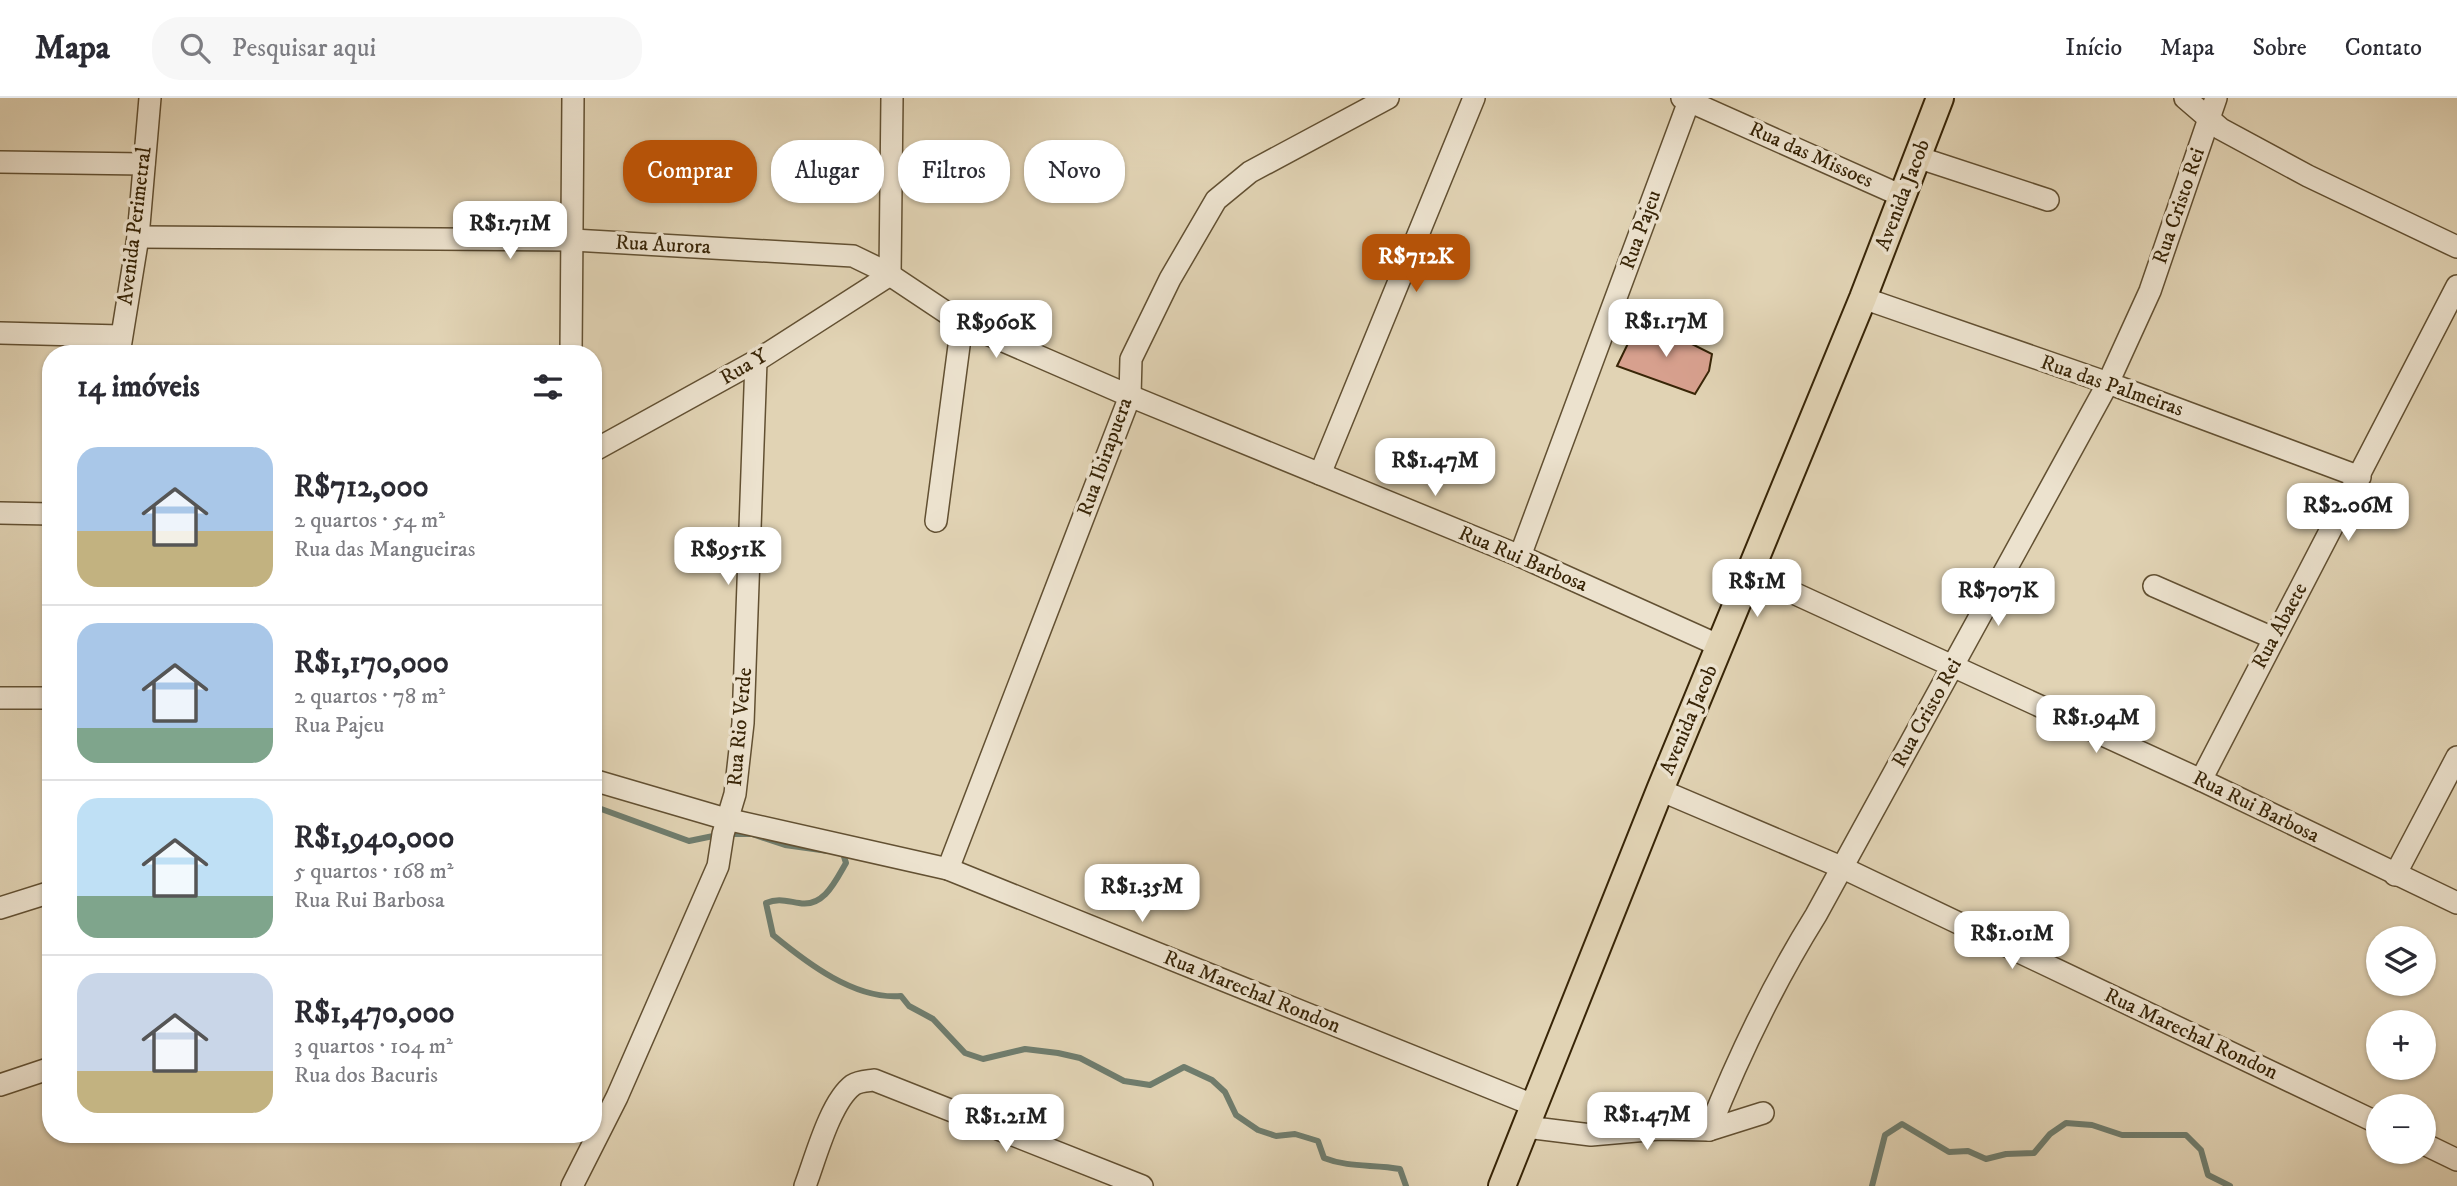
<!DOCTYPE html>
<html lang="pt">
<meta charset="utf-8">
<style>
body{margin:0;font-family:"IM FELL DW Pica",serif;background:#f7f7f7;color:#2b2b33;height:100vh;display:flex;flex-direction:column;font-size:26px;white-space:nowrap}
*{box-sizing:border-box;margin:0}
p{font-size:23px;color:#7c7c81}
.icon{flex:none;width:38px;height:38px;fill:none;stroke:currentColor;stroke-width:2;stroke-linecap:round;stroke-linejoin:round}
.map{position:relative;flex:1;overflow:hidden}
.side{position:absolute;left:42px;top:247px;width:560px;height:798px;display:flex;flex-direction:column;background:#fff;border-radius:28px;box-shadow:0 2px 5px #0004}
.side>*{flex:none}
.hud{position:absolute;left:623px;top:42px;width:665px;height:63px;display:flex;gap:14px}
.buttons{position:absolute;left:2366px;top:828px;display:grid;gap:14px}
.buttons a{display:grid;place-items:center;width:70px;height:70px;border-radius:50%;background:#fff;box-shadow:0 2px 5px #0004;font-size:35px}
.price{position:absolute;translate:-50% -60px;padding:0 16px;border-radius:14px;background:#fff;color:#222;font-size:23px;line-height:46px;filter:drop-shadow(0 2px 4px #0008)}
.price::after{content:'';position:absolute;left:50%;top:42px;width:21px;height:16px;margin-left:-10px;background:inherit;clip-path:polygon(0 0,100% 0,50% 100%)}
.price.selected{background:#b45309;color:#fff}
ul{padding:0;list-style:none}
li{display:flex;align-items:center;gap:21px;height:175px;padding:0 35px}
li+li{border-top:2px solid #e1e1e2}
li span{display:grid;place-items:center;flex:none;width:196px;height:140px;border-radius:21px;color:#555}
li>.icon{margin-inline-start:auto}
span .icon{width:84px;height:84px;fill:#fffc;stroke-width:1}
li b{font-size:30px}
h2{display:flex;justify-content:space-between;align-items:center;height:84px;padding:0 35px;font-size:30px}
.chip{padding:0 24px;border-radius:28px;background:#fff;box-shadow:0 2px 5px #0004;font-size:24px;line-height:63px}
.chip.selected{background:#b45309;color:#fff}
header{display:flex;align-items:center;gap:42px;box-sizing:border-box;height:98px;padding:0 35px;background:#fff;border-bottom:2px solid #e1e1e2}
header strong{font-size:33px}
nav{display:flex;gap:38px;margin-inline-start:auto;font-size:24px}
.search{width:490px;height:63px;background:#f7f7f7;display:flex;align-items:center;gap:18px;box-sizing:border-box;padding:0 24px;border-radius:28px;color:#7c7c81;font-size:26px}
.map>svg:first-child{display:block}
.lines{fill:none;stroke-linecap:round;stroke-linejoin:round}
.stream{stroke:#6f7d6e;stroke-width:6}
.building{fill:#d7a08e;stroke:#382507;stroke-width:2}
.minor-casing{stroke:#625032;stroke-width:24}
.major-casing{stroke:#382507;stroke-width:30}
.minor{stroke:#ece2ce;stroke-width:21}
.major{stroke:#e1d3b4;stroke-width:26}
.labels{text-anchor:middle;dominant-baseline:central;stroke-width:7;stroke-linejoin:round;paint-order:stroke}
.street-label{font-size:21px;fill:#382507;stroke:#ece2ce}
</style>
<header>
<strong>Mapa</strong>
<div class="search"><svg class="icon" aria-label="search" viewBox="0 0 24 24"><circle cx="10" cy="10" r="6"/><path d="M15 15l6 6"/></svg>Pesquisar aqui</div>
<nav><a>Início</a><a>Mapa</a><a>Sobre</a><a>Contato</a></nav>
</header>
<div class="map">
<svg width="2457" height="1088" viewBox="0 0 2457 1088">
<rect width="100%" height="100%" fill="#e1d3b4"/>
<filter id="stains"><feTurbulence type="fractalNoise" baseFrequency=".00286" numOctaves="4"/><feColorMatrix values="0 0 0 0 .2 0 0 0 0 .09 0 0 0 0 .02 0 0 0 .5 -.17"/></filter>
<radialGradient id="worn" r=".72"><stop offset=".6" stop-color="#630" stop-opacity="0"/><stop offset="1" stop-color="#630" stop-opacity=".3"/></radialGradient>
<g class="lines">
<g class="stream">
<polyline points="593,708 689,743 723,736 752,736 785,747 828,753"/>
<path d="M 842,752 L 846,765 C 836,782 824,810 799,805 C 786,803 778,800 766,805 L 773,837 C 807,865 855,902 901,898 L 909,908 L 933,921 L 965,955 L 983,961 L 1025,951 L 1058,955 L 1080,960 L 1124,983 L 1150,987 L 1184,969 L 1212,982 L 1225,994 L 1236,1017 L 1258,1032 L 1276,1038 L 1295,1036 L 1318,1043 L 1324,1060 C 1349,1070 1374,1066 1400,1071 L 1406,1088"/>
<polyline points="1872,1088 1885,1037 1902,1026 1949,1054 1968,1053 1986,1061 2006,1056 2034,1055 2050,1036 2066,1025 2092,1027 2122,1037 2186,1037 2201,1052 2208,1077 2230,1088"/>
</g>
</g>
<polygon class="building" points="1638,225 1676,238 1712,256 1709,273 1695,296 1617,268"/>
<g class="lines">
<g class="minor-casing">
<g id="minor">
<polyline points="1682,0 1902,98"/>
<polyline points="2185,0 2221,31 2308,78 2457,149"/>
<polyline points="1917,59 2048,102"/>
<polyline points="0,64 144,66"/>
<polyline points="138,139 573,142 853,158 884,173 962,225 1130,298 1520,458 1720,548"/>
<polyline points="890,177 892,0"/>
<polyline points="1863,200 2108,285 2360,379"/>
<polyline points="0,235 121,238"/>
<polyline points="119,256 138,139 150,0"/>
<polyline points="571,256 573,0"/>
<polyline points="593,353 756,263 890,177"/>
<polyline points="1320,376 1474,0"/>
<polyline points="0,415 51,416"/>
<polyline points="936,423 962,225"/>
<polyline points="1520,458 1689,3"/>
<polyline points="1750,475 2201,682 2457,805"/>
<polyline points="2154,488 2273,540"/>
<polyline points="0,600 51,600"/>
<polyline points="593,682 726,721 948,771 1533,1007"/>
<polyline points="2201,682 2457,188"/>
<polyline points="1660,692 1841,769 2378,1025"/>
<polyline points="948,771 1130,298 1131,261 1170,181 1216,102 1250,74 1388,0"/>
<polyline points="2395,777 2457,659"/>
<polyline points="0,810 51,794"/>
<polyline points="0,987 51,970"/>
<polyline points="1526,1029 1591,1037 1659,1031 1709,1032 1763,1015"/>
<path d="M 1709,1032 C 1739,957 1773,886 1816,817 L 2108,285 L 2150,193 L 2216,0"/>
<polyline points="2424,1046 2457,1062"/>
<polyline points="572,1088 617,999 718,768 723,736 735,696 743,625 756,263"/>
<path d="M 805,1088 C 815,1062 830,1004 853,987 C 859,983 868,983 874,982 L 1142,1088"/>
</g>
</g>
<g class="major-casing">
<polyline id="major" points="1502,1088 1660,692 1863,200 1940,0"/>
</g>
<use href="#minor" class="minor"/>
<use href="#major" class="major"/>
</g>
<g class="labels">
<g class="street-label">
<text transform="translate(1811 57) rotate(24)">Rua das Missoes</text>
<text transform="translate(1903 97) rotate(-69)">Avenida Jacob</text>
<text transform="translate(2179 108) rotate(-71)">Rua Cristo Rei</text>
<text transform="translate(135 128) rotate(-83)">Avenida Perimetral</text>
<text transform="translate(1641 132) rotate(-70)">Rua Pajeu</text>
<text transform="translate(663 147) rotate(3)">Rua Aurora</text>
<text transform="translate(744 269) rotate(-30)">Rua Y</text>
<text transform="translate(2112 288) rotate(19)">Rua das Palmeiras</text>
<text transform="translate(1105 359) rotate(-70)">Rua Ibirapuera</text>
<text transform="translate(1523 461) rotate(23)">Rua Rui Barbosa</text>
<text transform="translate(2280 528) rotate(-62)">Rua Abaete</text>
<text transform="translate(1927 615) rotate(-61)">Rua Cristo Rei</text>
<text transform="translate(1689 622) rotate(-67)">Avenida Jacob</text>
<text transform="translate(740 629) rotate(-85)">Rua Rio Verde</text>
<text transform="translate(2256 709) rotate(26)">Rua Rui Barbosa</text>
<text transform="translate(1252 894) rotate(22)">Rua Marechal Rondon</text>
<text transform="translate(2191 936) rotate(25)">Rua Marechal Rondon</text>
</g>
</g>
<rect width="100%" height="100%" filter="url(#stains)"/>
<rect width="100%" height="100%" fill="url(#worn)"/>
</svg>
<div class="buttons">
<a><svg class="icon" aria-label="layers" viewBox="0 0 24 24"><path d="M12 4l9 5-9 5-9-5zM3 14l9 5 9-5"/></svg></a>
<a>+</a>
<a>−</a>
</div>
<b class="price" style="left:510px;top:163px">R$1.71M</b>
<b class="price selected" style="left:1416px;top:196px">R$712K</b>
<b class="price" style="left:1666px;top:261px">R$1.17M</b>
<b class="price" style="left:996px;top:262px">R$960K</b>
<b class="price" style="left:1435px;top:400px">R$1.47M</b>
<b class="price" style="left:2348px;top:445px">R$2.06M</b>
<b class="price" style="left:728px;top:489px">R$951K</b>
<b class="price" style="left:1757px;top:521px">R$1M</b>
<b class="price" style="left:1998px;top:530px">R$707K</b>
<b class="price" style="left:2096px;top:657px">R$1.94M</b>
<b class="price" style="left:1142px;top:826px">R$1.35M</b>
<b class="price" style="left:2012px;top:873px">R$1.01M</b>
<b class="price" style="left:1647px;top:1054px">R$1.47M</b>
<b class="price" style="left:1006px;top:1056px">R$1.21M</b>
<div class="hud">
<a class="chip selected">Comprar</a>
<a class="chip">Alugar</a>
<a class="chip">Filtros</a>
<a class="chip">Novo</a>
</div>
<section class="side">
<h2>14 imóveis<svg class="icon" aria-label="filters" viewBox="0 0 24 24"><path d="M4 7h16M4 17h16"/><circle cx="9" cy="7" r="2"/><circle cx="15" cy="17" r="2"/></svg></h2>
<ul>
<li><span style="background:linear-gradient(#a9c7e8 60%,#c2b280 0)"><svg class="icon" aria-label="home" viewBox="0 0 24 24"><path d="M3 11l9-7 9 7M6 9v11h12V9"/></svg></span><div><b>R$712,000</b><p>2 quartos · 54 m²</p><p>Rua das Mangueiras</p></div></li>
<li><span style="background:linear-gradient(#a9c7e8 75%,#7fa58c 0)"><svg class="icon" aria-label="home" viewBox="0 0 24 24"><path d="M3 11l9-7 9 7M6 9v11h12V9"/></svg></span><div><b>R$1,170,000</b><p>2 quartos · 78 m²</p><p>Rua Pajeu</p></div></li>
<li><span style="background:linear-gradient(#bfe0f5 70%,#7fa58c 0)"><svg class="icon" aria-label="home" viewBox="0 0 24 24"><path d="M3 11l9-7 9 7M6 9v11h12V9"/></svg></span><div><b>R$1,940,000</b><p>5 quartos · 168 m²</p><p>Rua Rui Barbosa</p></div></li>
<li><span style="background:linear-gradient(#c9d6e8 70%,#c2b280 0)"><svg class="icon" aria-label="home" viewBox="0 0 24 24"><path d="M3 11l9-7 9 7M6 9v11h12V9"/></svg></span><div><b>R$1,470,000</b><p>3 quartos · 104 m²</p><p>Rua dos Bacuris</p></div></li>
</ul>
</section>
</div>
